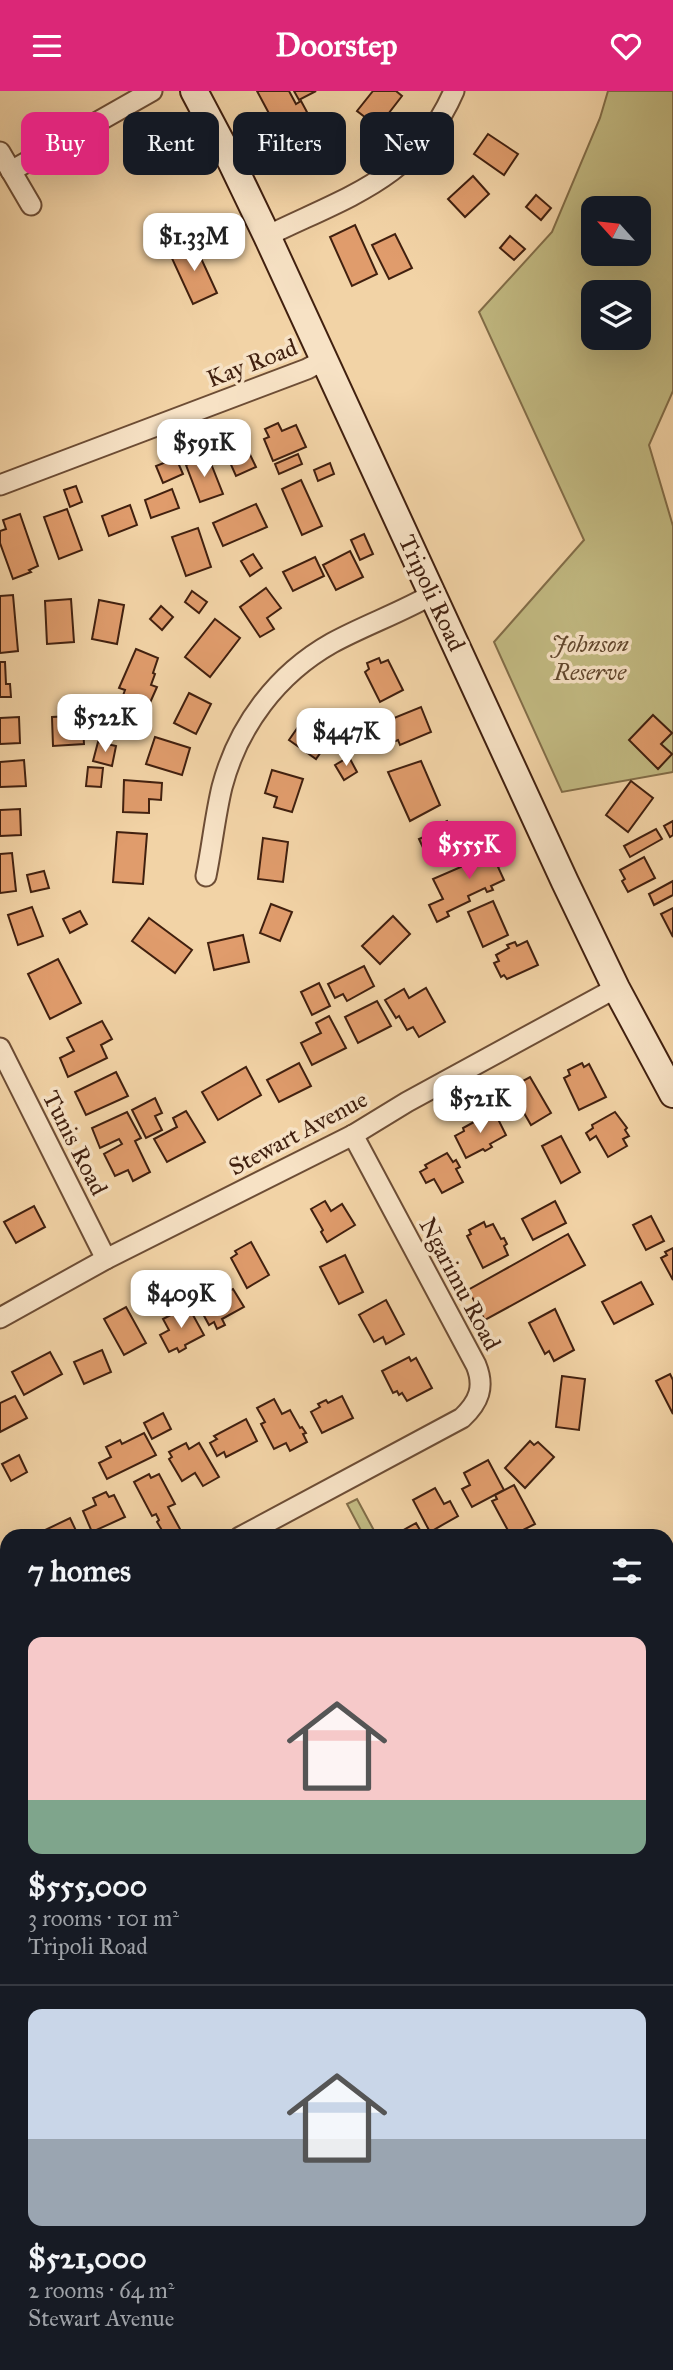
<!DOCTYPE html>
<meta charset="utf-8">
<style>
body{margin:0;font-family:"IM FELL Great Primer",serif;background:#242831;color:#f1f3f6;height:100vh;display:flex;flex-direction:column;font-size:26px;white-space:nowrap}
*{box-sizing:border-box;margin:0}
p{font-size:23px;color:#9ea1a6}
.icon{flex:none;width:38px;height:38px;fill:none;stroke:currentColor;stroke-width:2;stroke-linecap:round;stroke-linejoin:round}
.map{position:relative;flex:1;overflow:hidden}
.sheet{position:absolute;left:0px;top:1438px;width:674px;height:842px;display:flex;flex-direction:column;background:#171b24;border-radius:21px 21px 0 0;box-shadow:0 7px 28px #0002}
.sheet>*{flex:none}
.banner{position:absolute;left:21px;top:21px;width:632px;height:63px;display:flex;gap:14px}
.needle{width:46px;rotate:297deg}
.controls{position:absolute;left:581px;top:105px;display:grid;gap:14px}
.controls a{display:grid;place-items:center;width:70px;height:70px;border-radius:14px;background:#171b24;box-shadow:0 7px 28px #0002;font-size:35px}
.price{position:absolute;translate:-50% -60px;padding:0 16px;border-radius:14px;background:#fff;color:#222;font-size:23px;line-height:46px;filter:drop-shadow(0 2px 4px #0008)}
.price::after{content:'';position:absolute;left:50%;top:42px;width:21px;height:16px;margin-left:-10px;background:inherit;clip-path:polygon(0 0,100% 0,50% 100%)}
.price.on{background:#db2777;color:#fff}
ul{padding:0;list-style:none}
li{display:grid;align-content:center;gap:14px;height:371px;padding:0 28px}
li+li{border-top:2px solid #363941}
li span{display:grid;place-items:center;height:217px;border-radius:14px;color:#555}
li>.icon{margin-inline-start:auto}
span .icon{width:126px;height:126px;fill:#fffc;stroke-width:1}
li b{font-size:30px}
h2{display:flex;justify-content:space-between;align-items:center;height:84px;padding:0 28px;font-size:30px}
.chip{padding:0 24px;border-radius:14px;background:#171b24;box-shadow:0 7px 28px #0002;font-size:24px;line-height:63px}
.chip.on{background:#db2777;color:#fff}
header{display:flex;justify-content:space-between;align-items:center;height:91px;padding:0 28px;background:#db2777;color:#fff;font-size:32px;font-weight:700}
.map>svg:first-child{display:block}
.green{fill:#c2ba82;stroke:#826d48;stroke-width:2;fill-rule:evenodd}
.building{fill:#e09c6c;stroke:#41200f;stroke-width:2}
.lines{fill:none;stroke-linecap:round;stroke-linejoin:round}
.street-casing{stroke:#6d4d35;stroke-width:23}
.secondary-casing{stroke:#41200f;stroke-width:30}
.street{stroke:#f7e2c5;stroke-width:19}
.secondary{stroke:#f7e2c5;stroke-width:26}
.labels{text-anchor:middle;dominant-baseline:central;stroke-width:7;stroke-linejoin:round;paint-order:stroke}
.street-label{font-size:24px;fill:#41200f;stroke:#f7e2c5}
.park-label{font-size:24px;font-style:italic;fill:#61462c;stroke:#f7e2c5}
</style>
<header><svg class="icon" aria-label="menu" viewBox="0 0 24 24"><path d="M4 6h16M4 12h16M4 18h16"/></svg>Doorstep<svg class="icon" aria-label="heart" viewBox="0 0 24 24"><path d="M12 20l-8-8c-3-5 5-10 8-4 3-6 11-1 8 4z"/></svg></header>
<div class="map">
<svg width="673" height="2279" viewBox="0 0 673 2279">
<rect width="100%" height="100%" fill="#f2d3a6"/>
<filter id="stains"><feTurbulence type="fractalNoise" baseFrequency=".00286" numOctaves="4"/><feColorMatrix values="0 0 0 0 .2 0 0 0 0 .09 0 0 0 0 .02 0 0 0 .5 -.17"/></filter>
<radialGradient id="worn" r=".72"><stop offset=".6" stop-color="#630" stop-opacity="0"/><stop offset="1" stop-color="#630" stop-opacity=".3"/></radialGradient>
<g class="green">
<path d="M 608,0 L 673,0 L 673,300 L 649,354 L 673,435 L 673,681 L 562,701 L 494,551 L 584,449 L 479,221 L 552,141 L 600,27 ZM 593,117 L 639,117 L 639,163 L 593,163 ZM 593,201 L 639,201 L 639,247 L 593,247 Z"/>
<polygon points="357,1408 377,1445 364,1445 347,1413"/>
<polygon points="74,2273 338,2273 337,2275 340,2279 81,2279"/>
</g>
<g class="building">
<polygon points="257,0 289,0 296,13 301,10 307,21 280,36 275,26 272,28"/>
<polygon points="294,0 316,0 299,9"/>
<polygon points="373,0 396,0 402,5 378,36 357,20"/>
<polygon points="313,34 329,66 311,75 308,68 296,73 284,49"/>
<polygon points="488,43 518,63 504,84 474,63"/>
<polygon points="473,85 489,103 465,126 448,108"/>
<polygon points="536,104 551,117 541,129 526,116"/>
<polygon points="355,134 377,183 352,195 330,146"/>
<polygon points="395,143 412,177 389,188 372,154"/>
<polygon points="510,145 525,158 514,169 500,157"/>
<polygon points="194,152 217,202 193,213 170,163"/>
<polygon points="278,332 282,340 296,334 306,356 273,370 264,348 269,346 265,338"/>
<polygon points="243,349 256,376 236,385 224,358"/>
<polygon points="298,363 302,373 279,383 275,373"/>
<polygon points="208,365 223,403 200,411 186,374"/>
<polygon points="176,367 183,383 163,392 156,375"/>
<polygon points="330,372 334,383 318,390 314,379"/>
<polygon points="301,389 322,435 302,444 282,398"/>
<polygon points="76,395 82,411 70,416 64,399"/>
<polygon points="172,398 179,417 151,427 145,409"/>
<polygon points="256,413 267,436 223,455 213,432"/>
<polygon points="130,414 137,434 109,445 102,425"/>
<polygon points="67,418 82,459 59,468 44,426"/>
<polygon points="20,423 38,475 29,479 31,481 13,488 0,452 0,440 6,438 3,429"/>
<polygon points="198,437 211,476 186,485 172,446"/>
<polygon points="364,443 373,463 360,469 351,449"/>
<polygon points="350,460 363,486 336,499 323,474"/>
<polygon points="253,463 262,477 250,485 241,470"/>
<polygon points="315,466 324,485 293,500 283,481"/>
<polygon points="266,497 281,517 267,527 274,538 260,546 240,516"/>
<polygon points="192,500 207,511 199,522 185,511"/>
<polygon points="13,504 18,560 0,562 0,505"/>
<polygon points="71,508 74,551 47,553 45,510"/>
<polygon points="99,509 124,514 117,553 92,548"/>
<polygon points="161,515 173,526 162,539 150,528"/>
<polygon points="215,528 240,547 210,586 185,566"/>
<polygon points="136,558 158,567 153,582 155,583 151,594 157,596 145,623 120,613 125,599 119,597"/>
<polygon points="379,567 381,572 388,569 403,599 380,611 365,581 369,578 367,572"/>
<polygon points="0,571 5,571 6,593 10,593 11,606 0,606"/>
<polygon points="189,602 211,613 196,643 174,632"/>
<polygon points="73,616 94,617 94,635 83,635 84,653 53,655 52,626 73,625"/>
<polygon points="421,616 431,641 400,654 398,649 391,652 385,640 393,637 389,629"/>
<polygon points="653,624 672,642 661,653 672,663 658,678 629,649"/>
<polygon points="19,626 20,652 0,653 0,627"/>
<polygon points="305,626 332,645 316,668 289,649"/>
<polygon points="155,646 190,657 182,684 146,673"/>
<polygon points="98,651 116,655 112,675 93,670"/>
<polygon points="349,666 357,681 344,689 335,674"/>
<polygon points="24,669 26,695 0,696 0,671"/>
<polygon points="421,670 440,714 410,730 388,681"/>
<polygon points="88,676 103,677 101,696 86,695"/>
<polygon points="272,679 303,688 292,721 274,716 277,706 265,702"/>
<polygon points="124,689 162,692 161,709 149,708 149,722 123,721"/>
<polygon points="631,690 653,707 628,741 606,724"/>
<polygon points="20,718 21,744 0,745 0,719"/>
<polygon points="447,730 462,762 439,773 432,758 425,761 419,748 426,745 424,741"/>
<polygon points="673,730 673,744 670,746 664,735"/>
<polygon points="656,738 662,748 630,766 624,755"/>
<polygon points="117,741 147,743 143,793 113,791"/>
<polygon points="263,747 288,751 283,791 258,788"/>
<polygon points="503,753 511,770 498,776 504,789 491,795 493,799 487,801 485,797 468,805 470,810 447,821 449,825 437,831 429,814 443,808 433,788 484,766 483,763"/>
<polygon points="12,762 16,800 0,802 0,763"/>
<polygon points="644,766 655,787 628,801 622,790 625,788 620,779"/>
<polygon points="44,780 49,797 31,801 27,784"/>
<polygon points="673,790 673,804 654,814 649,803"/>
<polygon points="493,810 508,844 483,856 468,821"/>
<polygon points="271,813 292,821 280,850 260,842"/>
<polygon points="32,816 43,845 18,854 8,824"/>
<polygon points="673,817 673,846 661,823"/>
<polygon points="80,820 87,833 70,842 63,828"/>
<polygon points="393,825 410,843 380,873 362,855"/>
<polygon points="149,827 192,859 175,882 132,850"/>
<polygon points="243,844 249,871 214,879 208,852"/>
<polygon points="527,850 538,874 507,888 504,884 501,886 494,872 499,870 496,864 509,857 507,854 515,851 517,855"/>
<polygon points="58,868 81,912 50,928 28,883"/>
<polygon points="364,875 374,895 347,910 343,903 335,907 328,893"/>
<polygon points="319,892 330,915 312,924 301,901"/>
<polygon points="426,897 445,931 419,946 413,936 407,939 399,925 396,927 385,909 404,898 409,907"/>
<polygon points="377,910 391,935 358,952 345,926"/>
<polygon points="329,925 346,957 312,974 301,952 321,942 316,932"/>
<polygon points="102,930 112,948 101,954 107,967 68,986 60,967 74,960 67,947"/>
<polygon points="299,972 311,995 279,1011 267,989"/>
<polygon points="582,972 584,976 589,973 606,1006 579,1019 564,987 570,984 568,979"/>
<polygon points="246,976 261,1004 218,1029 202,1001"/>
<polygon points="116,981 128,1005 86,1024 75,1001"/>
<polygon points="530,986 551,1022 531,1034 517,1010 514,1012 508,1002 511,1000 510,997"/>
<polygon points="155,1007 162,1022 155,1025 162,1039 146,1047 132,1019"/>
<polygon points="186,1020 205,1051 167,1071 154,1048 177,1036 173,1027"/>
<polygon points="494,1020 506,1044 490,1053 492,1056 485,1060 483,1058 466,1067 455,1045 464,1040 463,1037"/>
<polygon points="127,1021 141,1047 135,1050 150,1081 133,1090 128,1079 115,1085 104,1063 122,1053 119,1048 100,1057 92,1037"/>
<polygon points="615,1021 627,1037 625,1039 629,1045 623,1048 627,1055 608,1066 596,1045 590,1049 586,1042 593,1037 592,1034"/>
<polygon points="561,1045 580,1081 561,1092 542,1055"/>
<polygon points="447,1062 453,1071 456,1069 460,1076 456,1078 463,1091 442,1102 434,1088 426,1092 420,1081 427,1077 425,1074"/>
<polygon points="325,1110 331,1120 342,1113 355,1134 327,1151 321,1141 323,1139 311,1118"/>
<polygon points="555,1110 566,1132 533,1149 522,1128"/>
<polygon points="34,1115 45,1136 16,1152 4,1131"/>
<polygon points="651,1125 664,1150 646,1159 633,1134"/>
<polygon points="484,1131 486,1136 493,1133 501,1148 504,1147 507,1153 504,1155 508,1164 483,1177 467,1145 471,1143 469,1139"/>
<polygon points="568,1143 585,1174 485,1229 468,1199"/>
<polygon points="251,1151 269,1184 247,1197 231,1167 237,1163 235,1160"/>
<polygon points="673,1157 673,1189 661,1167 667,1164 665,1161"/>
<polygon points="345,1164 363,1201 339,1213 320,1176"/>
<polygon points="641,1191 653,1213 614,1233 602,1211"/>
<polygon points="221,1195 225,1202 233,1198 244,1216 222,1228 225,1234 217,1238 214,1231 209,1234 196,1210"/>
<polygon points="386,1209 404,1243 386,1253 383,1246 374,1251 359,1224"/>
<polygon points="188,1215 204,1244 185,1254 186,1257 179,1261 177,1257 169,1261 160,1244 169,1239 163,1228"/>
<polygon points="126,1216 146,1252 124,1264 104,1228"/>
<polygon points="555,1218 574,1259 554,1270 549,1260 545,1263 529,1232"/>
<polygon points="102,1259 111,1281 84,1293 74,1271"/>
<polygon points="50,1261 62,1283 24,1304 12,1281"/>
<polygon points="409,1266 411,1270 416,1267 432,1297 407,1310 402,1302 399,1304 397,1300 393,1302 382,1280"/>
<polygon points="670,1283 673,1289 673,1323 656,1290"/>
<polygon points="562,1285 585,1288 579,1339 556,1336"/>
<polygon points="15,1305 27,1327 0,1341 0,1312"/>
<polygon points="342,1305 353,1327 322,1342 311,1321 320,1316 318,1313 326,1309 328,1312"/>
<polygon points="274,1308 282,1323 290,1319 300,1337 302,1336 306,1342 303,1343 307,1351 290,1360 286,1352 274,1358 261,1333 265,1331 257,1317"/>
<polygon points="163,1322 171,1338 152,1348 144,1332"/>
<polygon points="246,1328 257,1350 226,1366 224,1361 217,1365 210,1352 217,1348 214,1345"/>
<polygon points="144,1342 156,1364 107,1388 99,1372 111,1366 106,1356 120,1349 122,1353"/>
<polygon points="530,1350 534,1354 538,1351 554,1366 525,1397 505,1377"/>
<polygon points="186,1352 189,1358 199,1352 219,1386 203,1395 195,1382 182,1390 169,1368 172,1366 169,1361"/>
<polygon points="19,1364 27,1381 11,1390 2,1373"/>
<polygon points="488,1369 504,1399 472,1416 462,1398 470,1394 464,1382"/>
<polygon points="149,1383 151,1387 159,1383 175,1413 168,1416 180,1438 166,1446 157,1431 159,1429 156,1423 152,1425 134,1391"/>
<polygon points="514,1394 535,1433 511,1445 492,1410 497,1408 495,1404"/>
<polygon points="435,1397 444,1413 450,1410 458,1425 430,1441 413,1409"/>
<polygon points="106,1401 109,1406 114,1404 125,1426 92,1441 83,1420 96,1414 93,1407"/>
<polygon points="70,1427 79,1446 39,1446 37,1443"/>
<polygon points="416,1432 424,1446 391,1446"/>
<polygon points="669,1458 673,1462 673,1491 667,1484 667,1460"/>
<polygon points="0,1476 7,1490 7,1516 3,1518 0,1513"/>
<polygon points="673,1516 673,1533 667,1525 667,1522"/>
<polygon points="671,1575 673,1628 668,1630 667,1577"/>
<polygon points="673,1843 672,1868 667,1871 667,1846"/>
<polygon points="0,1905 7,1914 7,1934 0,1939"/>
<polygon points="1,1953 7,1959 7,1966 0,1973"/>
<polygon points="667,1989 671,1998 673,1997 673,2053 667,2055"/>
<polygon points="0,2048 7,2050 7,2158 0,2157"/>
<polygon points="673,2085 673,2157 667,2143 667,2088"/>
<polygon points="667,2164 673,2177 673,2211 667,2214"/>
<polygon points="82,2273 100,2273 95,2279 89,2279"/>
<polygon points="114,2273 212,2273 207,2279 121,2279"/>
<polygon points="380,2273 406,2273 412,2279 375,2279"/>
<polygon points="432,2273 485,2273 480,2279 439,2279"/>
<polygon points="485,2273 521,2273 527,2278 480,2279"/>
</g>
<g class="lines">
<g class="street-casing">
<g id="street">
<polyline points="0,61 31,114"/>
<polyline points="11,80 152,0"/>
<path d="M 267,145 C 346,106 416,88 454,0"/>
<polyline points="0,394 307,278 324,269"/>
<path d="M 206,785 C 212,756 215,725 222,696 C 238,635 277,583 332,552 C 365,534 400,522 433,503"/>
<polyline points="0,957 106,1168"/>
<polyline points="0,1227 106,1168 353,1044 407,1011 616,897"/>
<path d="M 240,1446 L 462,1327 C 479,1311 485,1296 476,1274 L 353,1044"/>
<polyline points="0,1575 7,1571"/>
<polyline points="0,1703 7,1729"/>
<polyline points="667,1925 673,1923"/>
</g>
</g>
<g class="secondary-casing">
<g id="secondary">
<polyline points="194,0 229,66 267,145 565,791 616,897 673,1003"/>
<polyline points="667,2249 673,2246"/>
<polyline points="0,2265 7,2271"/>
<polyline points="606,2279 618,2273"/>
<polyline points="663,2279 673,2274"/>
</g>
</g>
<use href="#street" class="street"/>
<use href="#secondary" class="secondary"/>
</g>
<g class="labels">
<g class="street-label">
<text transform="translate(252 272) rotate(-21)">Kay Road</text>
<text transform="translate(432 502) rotate(65)">Tripoli Road</text>
<text transform="translate(298 1042) rotate(-28)">Stewart Avenue</text>
<text transform="translate(75 1052) rotate(63)">Tunis Road</text>
<text transform="translate(460 1193) rotate(62)">Ngarimu Road</text>
</g>
<g class="park-label">
<text x="590" y="553">Johnson<tspan x="590" dy="28">Reserve</tspan></text>
</g>
</g>
<rect width="100%" height="100%" filter="url(#stains)"/>
<rect width="100%" height="100%" fill="url(#worn)"/>
</svg>
<div class="controls">
<a><svg class="needle" viewBox="-14 -14 28 28"><path d="M0-13l5 13h-10z" fill="#e53935"/><path d="M0 13l5-13h-10z" fill="#9ea1a6"/></svg></a>
<a><svg class="icon" aria-label="layers" viewBox="0 0 24 24"><path d="M12 4l9 5-9 5-9-5zM3 14l9 5 9-5"/></svg></a>
</div>
<b class="price" style="left:194px;top:182px">$1.33M</b>
<b class="price" style="left:204px;top:388px">$591K</b>
<b class="price" style="left:105px;top:663px">$522K</b>
<b class="price" style="left:346px;top:677px">$447K</b>
<b class="price on" style="left:469px;top:790px">$555K</b>
<b class="price" style="left:480px;top:1044px">$521K</b>
<b class="price" style="left:181px;top:1239px">$409K</b>
<div class="banner">
<a class="chip on">Buy</a>
<a class="chip">Rent</a>
<a class="chip">Filters</a>
<a class="chip">New</a>
</div>
<section class="sheet">
<h2>7 homes<svg class="icon" aria-label="filters" viewBox="0 0 24 24"><path d="M4 7h16M4 17h16"/><circle cx="9" cy="7" r="2"/><circle cx="15" cy="17" r="2"/></svg></h2>
<ul>
<li><span style="background:linear-gradient(#f6c9c9 75%,#7fa58c 0)"><svg class="icon" aria-label="home" viewBox="0 0 24 24"><path d="M3 11l9-7 9 7M6 9v11h12V9"/></svg></span><div><b>$555,000</b><p>3 rooms · 101 m²</p><p>Tripoli Road</p></div></li>
<li><span style="background:linear-gradient(#c9d6e8 60%,#9aa5b1 0)"><svg class="icon" aria-label="home" viewBox="0 0 24 24"><path d="M3 11l9-7 9 7M6 9v11h12V9"/></svg></span><div><b>$521,000</b><p>2 rooms · 64 m²</p><p>Stewart Avenue</p></div></li>
</ul>
</section>
</div>
